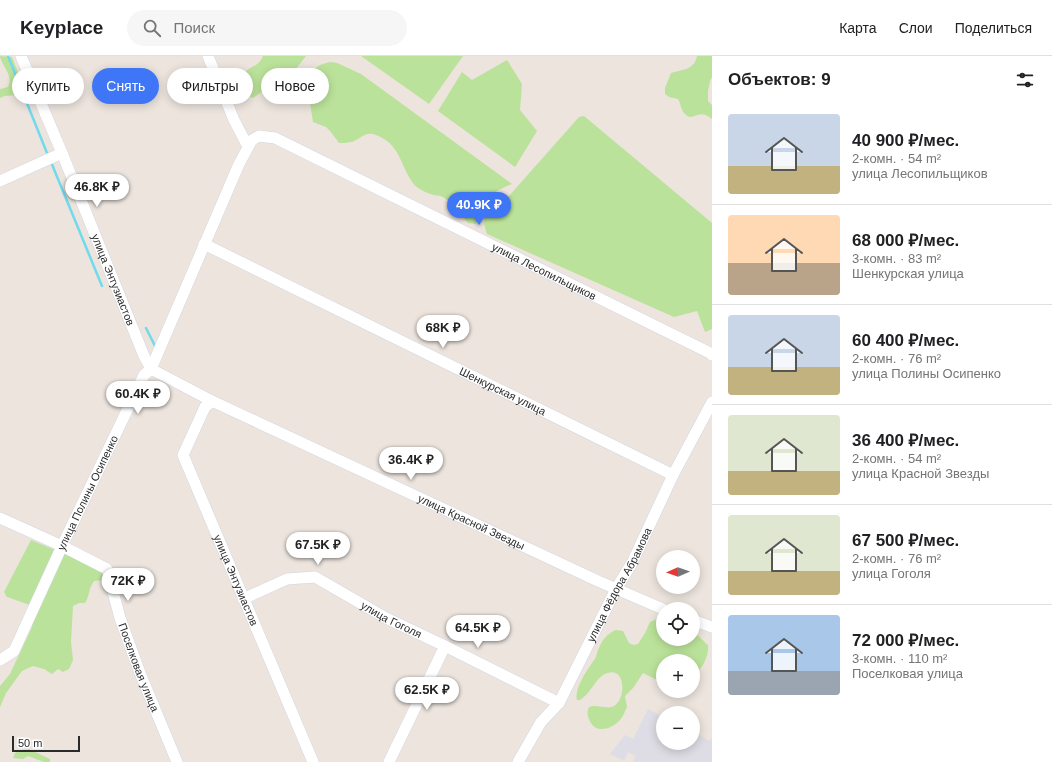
<!DOCTYPE html>
<html lang="ru">
<meta charset="utf-8">
<style>
body{margin:0;font-family:Helvetica,sans-serif;background:#f6f6f6;color:#202124;height:100vh;display:flex;flex-direction:column;font-size:15px;white-space:nowrap}
*{box-sizing:border-box;margin:0}
p{font-size:13px;color:#757577}
.icon{flex:none;width:22px;height:22px;fill:none;stroke:currentColor;stroke-width:2;stroke-linecap:round;stroke-linejoin:round}
.map{position:relative;flex:1;overflow:hidden}
.panel{display:flex;flex-direction:column;background:#fff;width:340px}
.panel>*{flex:none}
.hud{position:absolute;left:12px;top:12px;width:380px;height:36px;display:flex;gap:8px}
.needle{width:26px;rotate:268deg}
.tools{position:absolute;left:656px;top:494px;display:grid;gap:8px}
.tools a{display:grid;place-items:center;width:44px;height:44px;border-radius:50%;background:#fff;box-shadow:0 2px 10px #0003;font-size:20px}
.scale{position:absolute;left:12px;bottom:10px;width:68px;box-sizing:border-box;padding-left:4px;border:2px solid #2a2a2a;border-top:0;font-size:11px;line-height:14px;white-space:nowrap;color:#2a2a2a;-webkit-text-stroke:3px #fff;paint-order:stroke}
.price{position:absolute;translate:-50% -34px;padding:0 9px;border-radius:14px;background:#fff;color:#222;font-size:13px;line-height:26px;filter:drop-shadow(0 1px 2px #0008)}
.price::after{content:'';position:absolute;left:50%;top:24px;width:12px;height:9px;margin-left:-6px;background:inherit;clip-path:polygon(0 0,100% 0,50% 100%)}
.price.on{background:#3f76f7;color:#fff}
ul{padding:0;list-style:none}
li{display:flex;align-items:center;gap:12px;height:100px;padding:0 16px}
li+li{border-top:1px solid #e0e0e0}
li span{display:grid;place-items:center;flex:none;width:112px;height:80px;border-radius:4px;color:#555}
li>.icon{margin-inline-start:auto}
span .icon{width:48px;height:48px;fill:#fffc;stroke-width:1}
li b{font-size:17px}
h2{display:flex;justify-content:space-between;align-items:center;height:48px;padding:0 16px;font-size:17px}
.chip{padding:0 14px;border-radius:18px;background:#fff;box-shadow:0 2px 10px #0003;font-size:14px;line-height:36px}
.chip.on{background:#3f76f7;color:#fff}
header{display:flex;align-items:center;gap:24px;box-sizing:border-box;height:56px;padding:0 20px;background:#fff;border-bottom:1px solid #e0e0e0}
header strong{font-size:19px}
nav{display:flex;gap:22px;margin-inline-start:auto;font-size:14px}
.search{width:280px;height:36px;background:#f6f6f6;display:flex;align-items:center;gap:10px;box-sizing:border-box;padding:0 14px;border-radius:22px;color:#757577;font-size:15px}
main{display:flex;flex:1;min-height:0}
.map>svg:first-child{display:block}
.industrial{fill:#dedde5}
.green{fill:#bbe29a}
.lines{fill:none;stroke-linecap:round;stroke-linejoin:round}
.stream{stroke:#71daed;stroke-width:2.5}
.street-casing{stroke:#d2d7e3;stroke-width:12}
.street{stroke:#fff;stroke-width:11}
.labels{text-anchor:middle;dominant-baseline:central;stroke-width:3.5;stroke-linejoin:round;paint-order:stroke}
.street-label{font-size:11px;fill:#2a2a2a;stroke:#fff}
</style>
<header>
<strong>Keyplace</strong>
<div class="search"><svg class="icon" aria-label="search" viewBox="0 0 24 24"><circle cx="10" cy="10" r="6"/><path d="M15 15l6 6"/></svg>Поиск</div>
<nav><a>Карта</a><a>Слои</a><a>Поделиться</a></nav>
</header>
<main>
<div class="map">
<svg width="712" height="706" viewBox="0 0 712 706">
<rect width="100%" height="100%" fill="#ece4dd"/>
<polygon class="industrial" points="648,653 663,661 663,687 693,687 693,676 710,685 712,681 712,706 633,706 636,700 628,696 624,705 610,698 625,679 633,683"/>
<g class="green">
<path d="M 0,0 L 12,1 L 22,27 L 22,34 L 17,39 L 5,40 L 0,42 L 0,33 L 8,31 C 14,19 2,11 0,0 Z"/>
<path d="M 263,0 L 306,0 L 285,27 L 279,41 L 265,34 L 253,42 L 247,39 C 235,6 257,17 263,0 Z"/>
<polygon points="361,0 463,0 429,48"/>
<path d="M 697,0 L 712,0 L 712,21 L 710,25 L 708,35 L 708,45 L 712,49 L 712,63 C 698,51 693,67 685,58 C 681,54 681,48 678,43 L 669,41 L 665,38 L 665,32 L 671,17 C 684,13 694,14 697,0 Z"/>
<polygon points="507,4 522,28 520,54 537,75 515,111 438,55 462,16 472,24"/>
<path d="M 331,6 L 337,7 L 361,18 L 512,128 C 499,133 487,139 481,153 C 479,158 478,163 476,168 L 468,167 C 459,156 455,149 443,141 C 439,139 437,140 434,139 C 427,137 417,133 413,127 C 399,108 401,87 373,78 C 364,76 359,84 351,86 C 347,87 343,87 339,87 L 331,76 L 326,71 L 313,66 L 310,47 L 305,42 L 302,34 C 309,19 314,8 331,6 Z"/>
<polygon points="584,60 712,167 712,273 705,276 697,255 674,261 487,178 484,168 485,159 509,140 579,61"/>
<path d="M 31,484 L 103,514 L 105,524 L 94,525 C 88,534 90,539 85,547 L 79,547 L 73,550 L 71,586 L 73,604 L 69,613 L 63,616 L 58,613 L 52,618 L 44,613 L 33,610 L 22,615 L 6,637 L 0,651 L 0,630 L 10,618 L 32,571 L 30,549 L 7,541 L 4,536 Z"/>
<path d="M 663,562 L 663,583 L 693,583 L 693,577 C 699,579 703,585 708,589 C 709,599 703,614 693,618 L 693,605 L 663,605 L 663,627 L 643,617 L 633,632 L 625,640 L 627,651 C 625,655 623,661 619,665 C 610,674 594,678 589,663 C 587,658 587,655 589,651 C 597,648 607,654 614,650 C 627,643 626,606 603,619 C 596,623 590,638 580,644 L 577,644 C 574,631 589,612 596,601 C 597,598 597,595 599,592 C 602,584 608,577 616,574 L 623,575 L 629,587 L 633,589 L 638,588 L 645,577 L 650,566 L 657,563 Z"/>
<polygon points="29,693 50,703 50,706 44,706 28,700 23,703 13,702 15,697 21,694"/>
</g>
<g class="lines">
<g class="stream">
<polyline points="8,0 47,97"/>
<polyline points="51,106 102,230"/>
<polyline points="146,272 155,290"/>
</g>
<g class="street-casing">
<g id="street">
<path id="s1" d="M 21,0 L 62,97 L 144,300 L 151,313 L 212,345 L 598,525 L 663,553"/>
<polyline points="208,0 234,64 248,91"/>
<polyline points="0,125 62,97"/>
<path id="s2" d="M 204,188 L 673,419"/>
<path id="s3" d="M 212,345 L 205,351 L 183,399 L 313,706"/>
<path id="s4" d="M 0,462 L 62,490 L 107,513 L 120,562 L 140,617 L 177,706"/>
<path id="s5" d="M 243,543 L 287,523 L 315,521 L 386,562 L 445,590 L 559,647"/>
<polyline points="693,564 712,571"/>
<path id="s6" d="M 0,604 L 14,595 L 62,490 L 144,319 L 151,313 L 239,108 L 252,84 L 259,80 L 275,82 C 420,153 564,226 710,297 L 712,299"/>
<polyline points="389,706 445,590"/>
<path id="s7" d="M 518,706 L 541,666 L 559,647 L 616,533 L 632,507 L 673,419 L 712,346"/>
</g>
</g>
<use href="#street" class="street"/>
</g>
<g class="labels">
<g class="street-label">
<text stroke="none"><textPath href="#s6" startOffset="906">улица Лесопильщиков</textPath></text>
<text stroke="none"><textPath href="#s1" startOffset="242">улица Энтузиастов</textPath></text>
<text stroke="none"><textPath href="#s2" startOffset="333">Шенкурская улица</textPath></text>
<text stroke="none"><textPath href="#s6" startOffset="191">улица Полины Осипенко</textPath></text>
<text stroke="none"><textPath href="#s1" startOffset="694">улица Красной Звезды</textPath></text>
<text stroke="none"><textPath href="#s3" startOffset="198">улица Энтузиастов</textPath></text>
<text stroke="none"><textPath href="#s7" startOffset="205">улица Фёдора Абрамова</textPath></text>
<text stroke="none"><textPath href="#s5" startOffset="164">улица Гоголя</textPath></text>
<text stroke="none"><textPath href="#s4" startOffset="222">Поселковая улица</textPath></text>
</g>
</g>
</svg>
<div class="tools">
<a><svg class="needle" viewBox="-14 -14 28 28"><path d="M0-13l5 13h-10z" fill="#e53935"/><path d="M0 13l5-13h-10z" fill="#757577"/></svg></a>
<a><svg class="icon" aria-label="locate" viewBox="0 0 24 24"><circle cx="12" cy="12" r="6"/><path d="M12 2v4M12 18v4M2 12h4M18 12h4"/></svg></a>
<a>+</a>
<a>−</a>
</div>
<div class="scale">50 m</div>
<b class="price" style="left:97px;top:152px">46.8K ₽</b>
<b class="price on" style="left:479px;top:170px">40.9K ₽</b>
<b class="price" style="left:443px;top:293px">68K ₽</b>
<b class="price" style="left:138px;top:359px">60.4K ₽</b>
<b class="price" style="left:411px;top:425px">36.4K ₽</b>
<b class="price" style="left:318px;top:510px">67.5K ₽</b>
<b class="price" style="left:128px;top:546px">72K ₽</b>
<b class="price" style="left:478px;top:593px">64.5K ₽</b>
<b class="price" style="left:427px;top:655px">62.5K ₽</b>
<div class="hud">
<a class="chip">Купить</a>
<a class="chip on">Снять</a>
<a class="chip">Фильтры</a>
<a class="chip">Новое</a>
</div>
</div>
<section class="panel">
<h2>Объектов: 9<svg class="icon" aria-label="filters" viewBox="0 0 24 24"><path d="M4 7h16M4 17h16"/><circle cx="9" cy="7" r="2"/><circle cx="15" cy="17" r="2"/></svg></h2>
<ul>
<li><span style="background:linear-gradient(#c9d6e8 65%,#c2b280 0)"><svg class="icon" aria-label="home" viewBox="0 0 24 24"><path d="M3 11l9-7 9 7M6 9v11h12V9"/></svg></span><div><b>40 900 ₽/мес.</b><p>2-комн. · 54 m²</p><p>улица Лесопильщиков</p></div></li>
<li><span style="background:linear-gradient(#ffd9b3 60%,#b9a48a 0)"><svg class="icon" aria-label="home" viewBox="0 0 24 24"><path d="M3 11l9-7 9 7M6 9v11h12V9"/></svg></span><div><b>68 000 ₽/мес.</b><p>3-комн. · 83 m²</p><p>Шенкурская улица</p></div></li>
<li><span style="background:linear-gradient(#c9d6e8 65%,#c2b280 0)"><svg class="icon" aria-label="home" viewBox="0 0 24 24"><path d="M3 11l9-7 9 7M6 9v11h12V9"/></svg></span><div><b>60 400 ₽/мес.</b><p>2-комн. · 76 m²</p><p>улица Полины Осипенко</p></div></li>
<li><span style="background:linear-gradient(#dfe7d0 70%,#c2b280 0)"><svg class="icon" aria-label="home" viewBox="0 0 24 24"><path d="M3 11l9-7 9 7M6 9v11h12V9"/></svg></span><div><b>36 400 ₽/мес.</b><p>2-комн. · 54 m²</p><p>улица Красной Звезды</p></div></li>
<li><span style="background:linear-gradient(#dfe7d0 70%,#c2b280 0)"><svg class="icon" aria-label="home" viewBox="0 0 24 24"><path d="M3 11l9-7 9 7M6 9v11h12V9"/></svg></span><div><b>67 500 ₽/мес.</b><p>2-комн. · 76 m²</p><p>улица Гоголя</p></div></li>
<li><span style="background:linear-gradient(#a9c7e8 70%,#9aa5b1 0)"><svg class="icon" aria-label="home" viewBox="0 0 24 24"><path d="M3 11l9-7 9 7M6 9v11h12V9"/></svg></span><div><b>72 000 ₽/мес.</b><p>3-комн. · 110 m²</p><p>Поселковая улица</p></div></li>
</ul>
</section>
</main>
